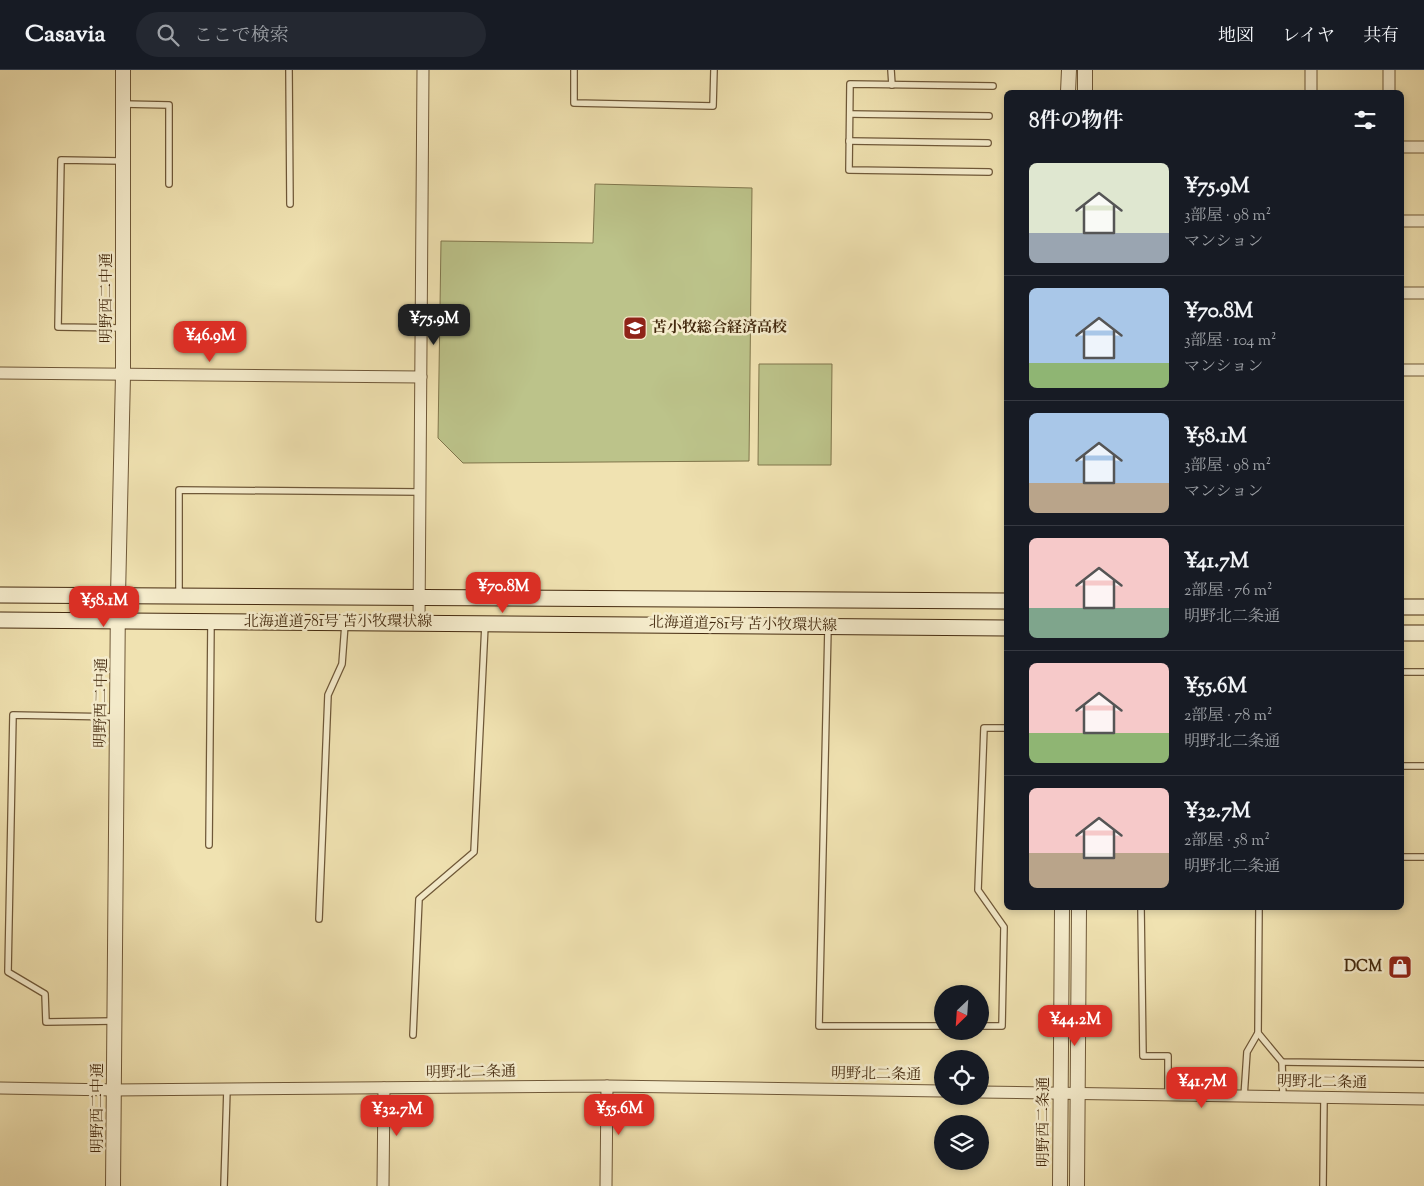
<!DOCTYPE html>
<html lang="ja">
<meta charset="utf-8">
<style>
body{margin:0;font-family:"Sorts Mill Goudy","Noto Serif JP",serif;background:#242831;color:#f1f3f6;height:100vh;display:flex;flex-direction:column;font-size:19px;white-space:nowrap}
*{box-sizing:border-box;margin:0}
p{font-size:16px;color:#9ea1a6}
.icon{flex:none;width:28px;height:28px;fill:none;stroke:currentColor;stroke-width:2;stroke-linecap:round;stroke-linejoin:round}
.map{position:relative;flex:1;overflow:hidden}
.panel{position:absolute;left:1004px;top:20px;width:400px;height:820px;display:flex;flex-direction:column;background:#171b24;border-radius:8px;box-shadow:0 2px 8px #0003}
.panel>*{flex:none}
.needle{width:32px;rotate:205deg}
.tools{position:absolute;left:934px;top:915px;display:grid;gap:10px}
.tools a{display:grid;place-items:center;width:55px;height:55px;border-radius:50%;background:#171b24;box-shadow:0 2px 8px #0003;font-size:25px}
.price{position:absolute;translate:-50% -42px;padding:0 11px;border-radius:10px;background:#d93025;color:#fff;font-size:16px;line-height:32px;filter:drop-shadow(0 1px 2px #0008)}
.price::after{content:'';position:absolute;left:50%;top:30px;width:15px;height:11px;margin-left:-8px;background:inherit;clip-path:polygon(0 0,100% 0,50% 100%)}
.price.on{background:#222;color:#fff}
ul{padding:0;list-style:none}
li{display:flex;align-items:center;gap:15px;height:125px;padding:0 25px}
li+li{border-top:1px solid #363941}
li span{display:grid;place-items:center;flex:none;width:140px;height:100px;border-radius:8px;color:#555}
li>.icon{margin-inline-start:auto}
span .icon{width:60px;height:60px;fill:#fffc;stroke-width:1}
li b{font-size:21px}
h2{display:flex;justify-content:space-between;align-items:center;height:60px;padding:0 25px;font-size:21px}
header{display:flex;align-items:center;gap:30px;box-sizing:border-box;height:70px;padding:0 25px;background:#171b24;border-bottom:1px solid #363941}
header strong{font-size:24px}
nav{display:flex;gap:28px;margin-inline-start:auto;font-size:18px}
.search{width:350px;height:45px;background:#242831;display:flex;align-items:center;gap:12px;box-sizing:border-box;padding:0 18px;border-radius:28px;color:#9ea1a6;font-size:19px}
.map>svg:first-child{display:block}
.pitch{fill:#bcc38a;stroke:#80764c}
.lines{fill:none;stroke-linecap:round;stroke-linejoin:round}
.service-casing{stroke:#6f5838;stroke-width:8}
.minor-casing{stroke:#6f5838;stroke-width:13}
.tertiary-casing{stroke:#6f5838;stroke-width:16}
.secondary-casing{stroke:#442a0f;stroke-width:17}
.service{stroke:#f5eccc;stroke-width:5.5}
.minor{stroke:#f5eccc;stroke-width:11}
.tertiary{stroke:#f5eccc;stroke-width:14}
.secondary{stroke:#f5eccc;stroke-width:15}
.labels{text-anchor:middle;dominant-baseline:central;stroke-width:5;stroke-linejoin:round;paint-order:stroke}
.street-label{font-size:15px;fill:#442a0f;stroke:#f5eccc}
.poi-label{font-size:15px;font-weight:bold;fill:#442a0f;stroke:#f5eccc;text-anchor:start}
</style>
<header>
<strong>Casavia</strong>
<div class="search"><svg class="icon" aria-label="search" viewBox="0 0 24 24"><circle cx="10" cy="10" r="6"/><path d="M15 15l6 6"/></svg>ここで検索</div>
<nav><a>地図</a><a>レイヤ</a><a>共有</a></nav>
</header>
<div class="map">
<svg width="1424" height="1116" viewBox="0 0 1424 1116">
<rect width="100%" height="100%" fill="#f0e2b1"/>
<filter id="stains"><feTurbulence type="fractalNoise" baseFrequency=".004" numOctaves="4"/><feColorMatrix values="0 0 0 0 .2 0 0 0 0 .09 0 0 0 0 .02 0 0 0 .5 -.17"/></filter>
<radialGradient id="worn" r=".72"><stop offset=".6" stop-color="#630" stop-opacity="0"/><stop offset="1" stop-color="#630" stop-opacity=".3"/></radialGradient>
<g class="pitch">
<polygon points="595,114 752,118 749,391 463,393 438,368 441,171 593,173"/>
<polygon points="759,294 832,294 831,395 758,395"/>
</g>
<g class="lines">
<g class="service-casing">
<g id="service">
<polyline points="289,0 290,134"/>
<polyline points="574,0 574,33 713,36 714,0"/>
<polyline points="891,0 892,15"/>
<polyline points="123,34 169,35 169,114"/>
<polyline points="850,44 989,46"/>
<polyline points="849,71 988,73"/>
<polyline points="122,91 61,90 58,257 123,258"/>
<polyline points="989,102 849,100 850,14 993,16"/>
<polyline points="179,526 179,420 420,422"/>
<polyline points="828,558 819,956 942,956"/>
<polyline points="1401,602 1424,602"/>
<polyline points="1401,696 1424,696"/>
<polyline points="209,775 211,552"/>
<polyline points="1401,787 1424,787"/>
<polyline points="1141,838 1143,986 1168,986 1168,1025"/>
<polyline points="319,849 328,625 342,594 345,554"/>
<polyline points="114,951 46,952 45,924 8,902 13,645 117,647"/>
<polyline points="980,956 1002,956 1004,857 978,820 984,658 1006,658"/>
<polyline points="1258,963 1282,992 1424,994"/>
<polyline points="413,965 419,829 474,782 485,555"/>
<polyline points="1282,992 1283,1027"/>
<polyline points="1244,1027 1247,982 1258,963 1259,838"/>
<polyline points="224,1116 227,1019"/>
<polyline points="1323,1116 1324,1028"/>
</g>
</g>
<g class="minor-casing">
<g id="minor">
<polyline points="1389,0 1389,22"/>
<polyline points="1311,22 1311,0"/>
<polyline points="1401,77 1424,77"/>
<polyline points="1401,151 1424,151"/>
<polyline points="1401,223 1424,223"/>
<polyline points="1401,300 1424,300"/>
<polyline points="0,303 421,307"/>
<polyline points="419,552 423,0"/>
<polyline points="0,1018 114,1020 607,1016 942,1021"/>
<polyline points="980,1022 1424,1029"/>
<polyline points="383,1116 384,1018"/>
<polyline points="606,1116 607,1016"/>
</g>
</g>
<g class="tertiary-casing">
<g id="tertiary">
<polyline points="1068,22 1069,0"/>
<polyline points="1085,22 1085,0"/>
<polyline points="113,1116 118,526 123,305 123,0"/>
<polyline points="1060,1116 1062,838"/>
<polyline points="1077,1116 1079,838"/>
</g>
</g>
<g class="secondary-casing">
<g id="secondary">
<polyline points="0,525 1006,531"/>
<polyline points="1401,537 1424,537"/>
<polyline points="0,550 1006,558"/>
<polyline points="1401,563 1424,563"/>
</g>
</g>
<use href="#service" class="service"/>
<use href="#minor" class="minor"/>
<use href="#tertiary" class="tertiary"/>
<use href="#secondary" class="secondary"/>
</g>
<defs>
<g id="school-square" transform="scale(1.25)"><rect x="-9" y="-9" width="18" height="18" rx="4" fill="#8f2418" stroke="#f5eccc"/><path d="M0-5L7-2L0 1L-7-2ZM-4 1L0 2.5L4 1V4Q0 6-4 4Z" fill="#fff"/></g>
<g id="shop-square" transform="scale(1.25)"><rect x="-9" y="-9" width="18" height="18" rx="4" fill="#8f2418" stroke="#f5eccc"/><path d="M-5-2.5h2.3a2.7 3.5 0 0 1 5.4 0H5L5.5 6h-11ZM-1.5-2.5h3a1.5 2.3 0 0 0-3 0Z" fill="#fff"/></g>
</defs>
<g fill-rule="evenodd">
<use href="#school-square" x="635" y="258"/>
<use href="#shop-square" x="1400" y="897"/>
</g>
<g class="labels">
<g class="street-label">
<text transform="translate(107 228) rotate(-90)">明野西二中通</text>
<text x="338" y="552">北海道道781号 苫小牧環状線</text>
<text transform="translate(743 555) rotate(1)">北海道道781号 苫小牧環状線</text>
<text transform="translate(102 633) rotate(-89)">明野西二中通</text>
<text transform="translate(471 1003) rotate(-1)">明野北二条通</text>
<text transform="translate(876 1005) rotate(1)">明野北二条通</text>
<text transform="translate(1322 1013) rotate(1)">明野北二条通</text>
<text transform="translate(98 1038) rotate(-90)">明野西二中通</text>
<text transform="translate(1044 1052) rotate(-90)">明野西二条通</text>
</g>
<g class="poi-label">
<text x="652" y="258">苫小牧総合経済高校</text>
<text x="1382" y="897" text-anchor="end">DCM</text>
</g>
</g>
<rect width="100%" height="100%" filter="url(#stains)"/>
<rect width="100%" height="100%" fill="url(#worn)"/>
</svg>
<div class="tools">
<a><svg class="needle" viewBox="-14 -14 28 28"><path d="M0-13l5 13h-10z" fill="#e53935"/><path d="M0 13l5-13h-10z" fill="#9ea1a6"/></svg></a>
<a><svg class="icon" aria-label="locate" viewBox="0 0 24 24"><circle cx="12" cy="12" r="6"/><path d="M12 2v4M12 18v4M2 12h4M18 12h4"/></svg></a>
<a><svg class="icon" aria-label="layers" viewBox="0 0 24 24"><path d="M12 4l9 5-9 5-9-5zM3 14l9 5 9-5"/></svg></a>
</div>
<b class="price on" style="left:434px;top:276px">¥75.9M</b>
<b class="price" style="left:210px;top:293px">¥46.9M</b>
<b class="price" style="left:503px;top:544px">¥70.8M</b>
<b class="price" style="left:104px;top:558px">¥58.1M</b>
<b class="price" style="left:1075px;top:977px">¥44.2M</b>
<b class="price" style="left:1202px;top:1039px">¥41.7M</b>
<b class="price" style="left:619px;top:1066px">¥55.6M</b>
<b class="price" style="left:397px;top:1067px">¥32.7M</b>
<section class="panel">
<h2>8件の物件<svg class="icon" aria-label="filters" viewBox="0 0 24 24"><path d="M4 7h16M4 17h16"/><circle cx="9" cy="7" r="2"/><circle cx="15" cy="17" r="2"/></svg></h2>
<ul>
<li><span style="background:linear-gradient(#dfe7d0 70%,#9aa5b1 0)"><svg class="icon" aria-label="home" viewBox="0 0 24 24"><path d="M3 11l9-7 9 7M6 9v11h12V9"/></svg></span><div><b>¥75.9M</b><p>3部屋 · 98 m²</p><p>マンション</p></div></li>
<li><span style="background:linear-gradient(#a9c7e8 75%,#8fb573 0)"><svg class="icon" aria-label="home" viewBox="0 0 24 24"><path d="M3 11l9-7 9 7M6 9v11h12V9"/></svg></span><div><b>¥70.8M</b><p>3部屋 · 104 m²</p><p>マンション</p></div></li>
<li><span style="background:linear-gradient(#a9c7e8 70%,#b9a48a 0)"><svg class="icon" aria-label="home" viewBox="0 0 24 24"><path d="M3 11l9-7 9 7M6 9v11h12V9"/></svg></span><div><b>¥58.1M</b><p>3部屋 · 98 m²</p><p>マンション</p></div></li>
<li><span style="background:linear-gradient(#f6c9c9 70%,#7fa58c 0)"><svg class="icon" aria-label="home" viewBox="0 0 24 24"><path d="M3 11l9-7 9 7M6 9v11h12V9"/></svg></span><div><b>¥41.7M</b><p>2部屋 · 76 m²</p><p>明野北二条通</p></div></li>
<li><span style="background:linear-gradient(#f6c9c9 70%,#8fb573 0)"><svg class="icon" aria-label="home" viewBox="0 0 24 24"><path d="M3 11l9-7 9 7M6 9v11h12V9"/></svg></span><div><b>¥55.6M</b><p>2部屋 · 78 m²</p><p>明野北二条通</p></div></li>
<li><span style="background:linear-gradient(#f6c9c9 65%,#b9a48a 0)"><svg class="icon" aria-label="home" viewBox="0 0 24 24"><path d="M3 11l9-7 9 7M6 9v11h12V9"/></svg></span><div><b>¥32.7M</b><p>2部屋 · 58 m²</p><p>明野北二条通</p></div></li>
</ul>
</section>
</div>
